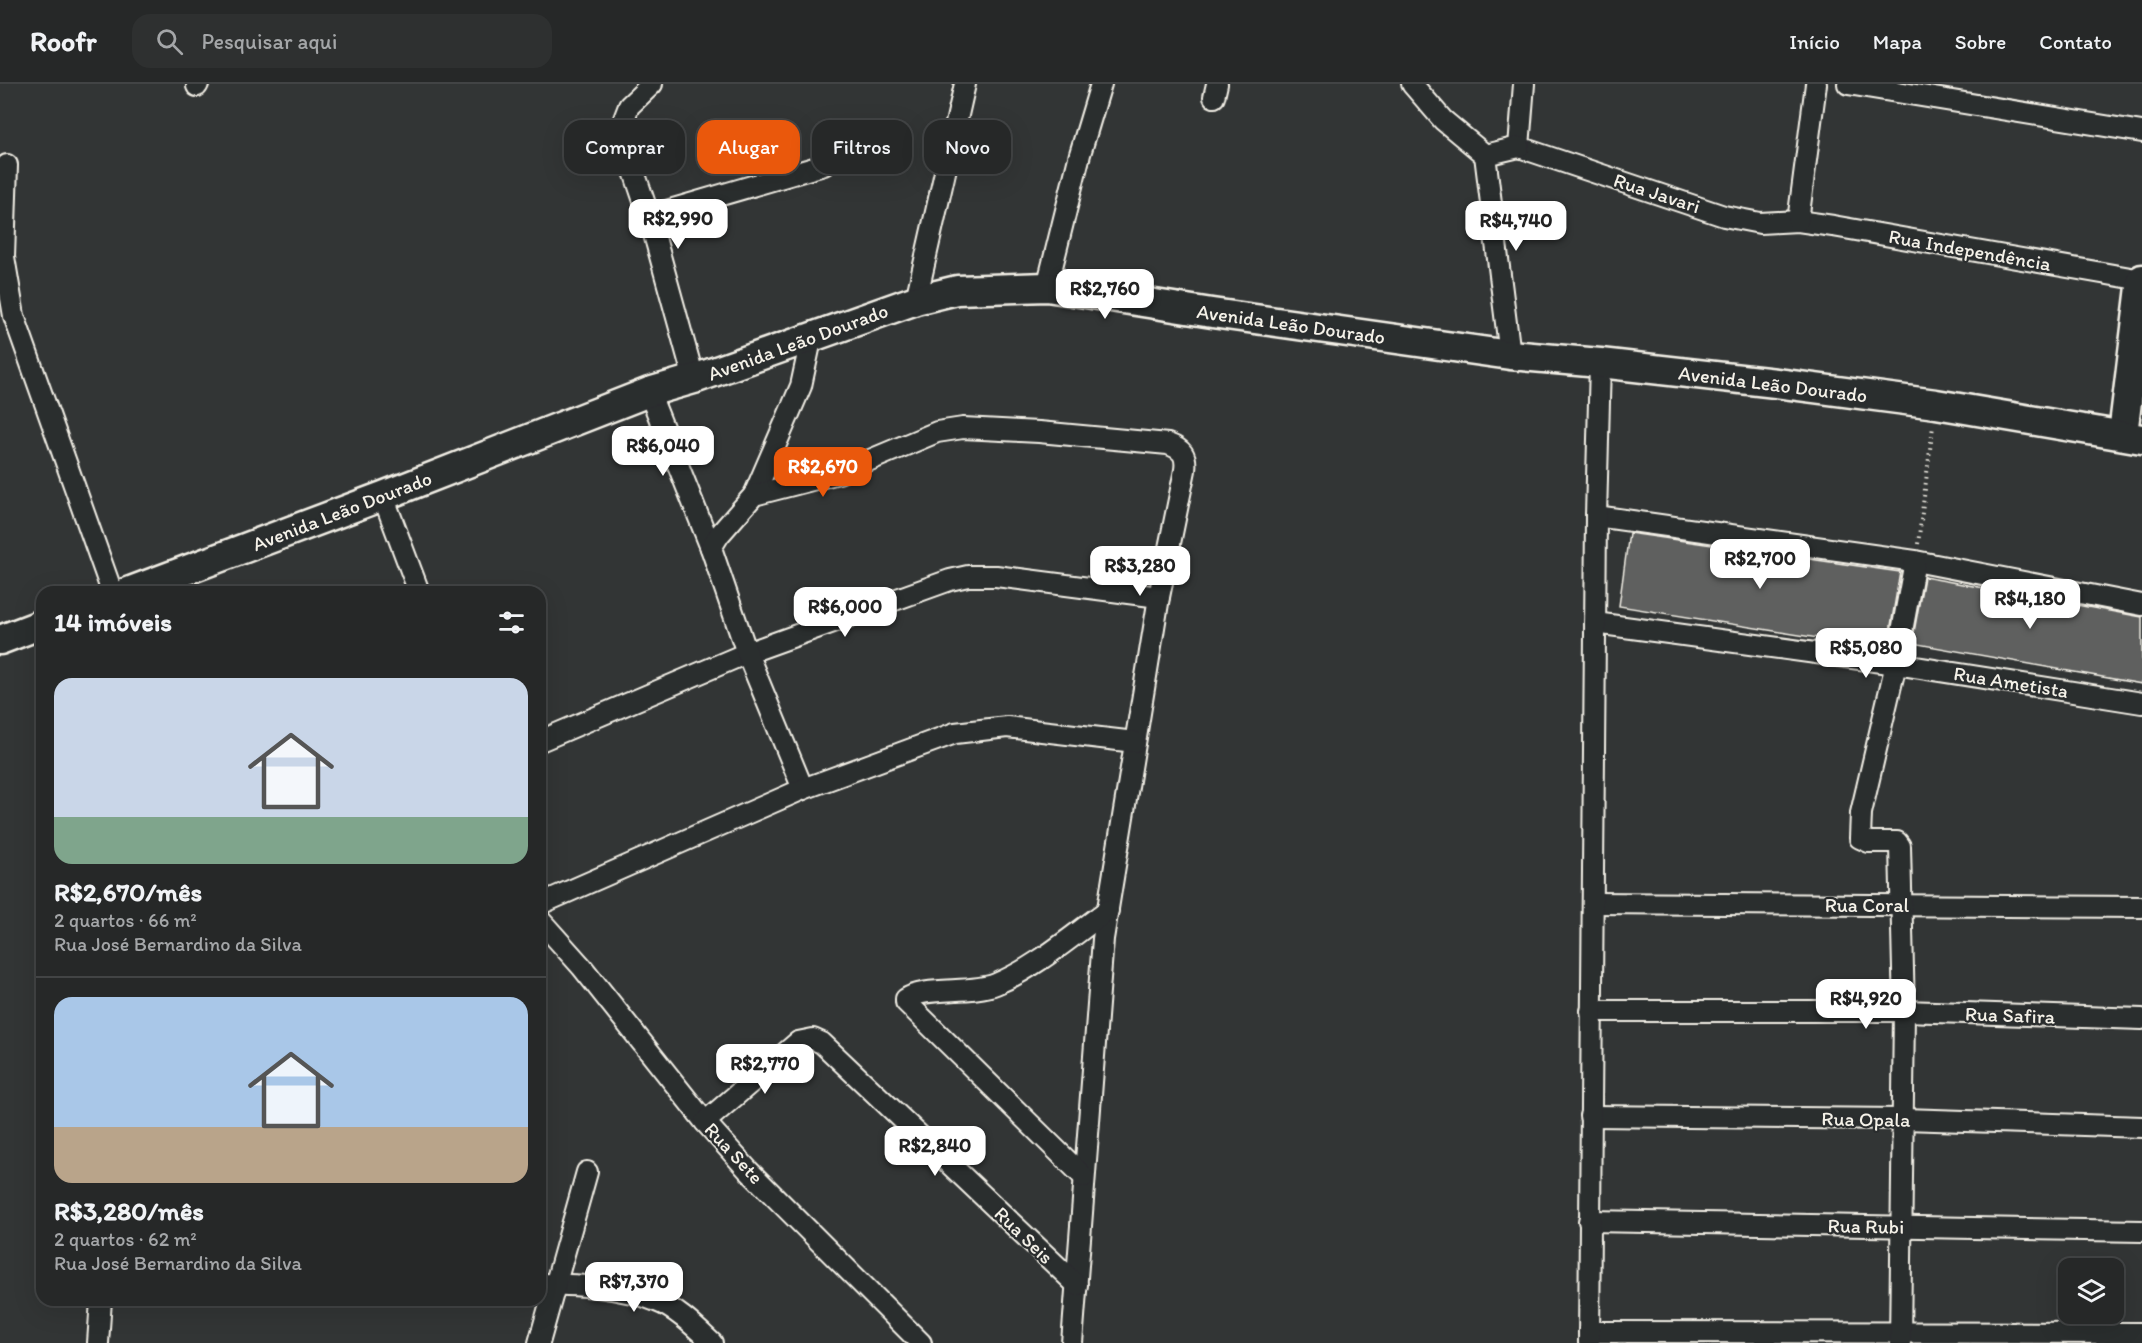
<!DOCTYPE html>
<html lang="pt">
<meta charset="utf-8">
<style>
body{margin:0;font-family:Itim,sans-serif;background:#2e3030;color:#f1f3f6;height:100vh;display:flex;flex-direction:column;font-size:22px;white-space:nowrap}
*{box-sizing:border-box;margin:0}
p{font-size:20px;color:#a4a6a8}
.icon{flex:none;width:33px;height:33px;fill:none;stroke:currentColor;stroke-width:2;stroke-linecap:round;stroke-linejoin:round}
.map{position:relative;flex:1;overflow:hidden}
.details{position:absolute;left:36px;top:502px;width:510px;height:720px;display:flex;flex-direction:column;background:#262828;border-radius:18px;box-shadow:0 6px 24px #0002,0 0 0 2px #424445}
.details>*{flex:none}
.top-card{position:absolute;left:564px;top:36px;width:570px;height:54px;display:flex;gap:12px}
.controls{position:absolute;left:2058px;top:1174px;display:grid;gap:12px}
.controls a{display:grid;place-items:center;width:66px;height:66px;border-radius:12px;background:#262828;box-shadow:0 6px 24px #0002,0 0 0 2px #424445;font-size:30px}
.price{position:absolute;translate:-50% -51px;padding:0 14px;border-radius:12px;background:#fff;color:#222;font-size:20px;line-height:39px;filter:drop-shadow(0 2px 3px #0008)}
.price::after{content:'';position:absolute;left:50%;top:36px;width:18px;height:14px;margin-left:-9px;background:inherit;clip-path:polygon(0 0,100% 0,50% 100%)}
.price.current{background:#ea580c;color:#fff}
ul{padding:0;list-style:none}
li{display:grid;align-content:center;gap:12px;height:318px;padding:0 18px}
li+li{border-top:2px solid #424445}
li span{display:grid;place-items:center;height:186px;border-radius:18px;color:#555}
li>.icon{margin-inline-start:auto}
span .icon{width:108px;height:108px;fill:#fffc;stroke-width:1}
li b{font-size:26px}
h2{display:flex;justify-content:space-between;align-items:center;height:72px;padding:0 18px;font-size:26px}
.tag{padding:0 21px;border-radius:18px;background:#262828;box-shadow:0 6px 24px #0002,0 0 0 2px #424445;font-size:21px;line-height:54px}
.tag.current{background:#ea580c;color:#fff}
header{display:flex;align-items:center;gap:36px;box-sizing:border-box;height:84px;padding:0 30px;background:#262828;border-bottom:2px solid #424445}
header strong{font-size:28px}
nav{display:flex;gap:33px;margin-inline-start:auto;font-size:21px}
.search{width:420px;height:54px;background:#2e3030;display:flex;align-items:center;gap:15px;box-sizing:border-box;padding:0 21px;border-radius:18px;color:#a4a6a8;font-size:22px}
.map>svg:first-child{display:block}
.building{fill:#5f605f;stroke:#f4f1e8;stroke-width:1.5}
.lines{fill:none;stroke-linecap:round;stroke-linejoin:round}
.street-casing{stroke:#f4f1e8;stroke-width:24}
.secondary-casing{stroke:#f4f1e8;stroke-width:33}
.path{stroke:#f4f1e8;stroke-width:4;stroke-dasharray:1.5 4.5;stroke-linecap:butt}
.street{stroke:#2a2d2e;stroke-width:20}
.secondary{stroke:#2a2d2e;stroke-width:28}
.labels{text-anchor:middle;dominant-baseline:central;stroke-width:4.5;stroke-linejoin:round;paint-order:stroke}
.street-label{font-size:20px;fill:#f4f1e8;stroke:#2a2d2e}
</style>
<header>
<strong>Roofr</strong>
<div class="search"><svg class="icon" aria-label="search" viewBox="0 0 24 24"><circle cx="10" cy="10" r="6"/><path d="M15 15l6 6"/></svg>Pesquisar aqui</div>
<nav><a>Início</a><a>Mapa</a><a>Sobre</a><a>Contato</a></nav>
</header>
<div class="map">
<svg width="2142" height="1259" viewBox="0 0 2142 1259">
<rect width="100%" height="100%" fill="#323535"/>
<filter id="ink" filterUnits="userSpaceOnUse"><feTurbulence type="fractalNoise" baseFrequency=".0167" numOctaves="2"/><feDisplacementMap in="SourceGraphic" scale="12" xChannelSelector="R" yChannelSelector="G"/><feConvolveMatrix kernelMatrix="1 2 1 2 8 2 1 2 1" color-interpolation-filters="sRGB"/></filter>
<g filter="url(#ink)">
<g class="building">
<polygon points="1629,449 1900,488 1887,565 1619,522"/>
<polygon points="1924,493 2142,533 2142,600 1912,559"/>
</g>
<g class="lines">
<g class="street-casing">
<g id="street">
<polyline points="652,0 629,22 624,35 621,49 649,132 694,295"/>
<polyline points="1412,0 1443,36 1485,71"/>
<polyline points="1848,0 2142,48"/>
<polyline points="197,2 198,0"/>
<polyline points="1214,13 1217,0"/>
<polyline points="1519,63 1724,132 1760,139 1798,137 1833,142 2142,196"/>
<polyline points="1519,63 1524,0"/>
<polyline points="7,81 4,173 14,232 112,508"/>
<polyline points="649,132 824,81"/>
<polyline points="1798,137 1816,0"/>
<polyline points="1047,203 1080,70 1101,0"/>
<polyline points="916,216 965,0"/>
<polyline points="1510,271 1485,71 1519,63"/>
<polyline points="649,308 711,464"/>
<polyline points="754,411 801,302 812,251"/>
<polyline points="383,412 419,508"/>
<polyline points="1596,432 1915,477 2142,521"/>
<polyline points="1595,539 1896,580 2142,619"/>
<polyline points="540,657 747,569 950,496 968,492 996,492 1159,513"/>
<path d="M 803,705 L 747,569 L 711,464 L 719,451 L 754,411 L 839,389 L 937,348 L 963,344 L 1039,348 L 1168,360 C 1182,365 1187,371 1185,386 L 1159,513 L 1103,855 L 1072,1259"/>
<polyline points="1593,819 2142,823"/>
<polyline points="540,820 803,705 955,649 1007,643 1135,658"/>
<polyline points="540,836 582,883 705,1038 748,1086 921,1259"/>
<polyline points="1591,927 1904,927 2142,935"/>
<polyline points="1590,1032 1904,1035 2142,1043"/>
<polyline points="705,1038 798,958 813,955 822,959 1077,1201"/>
<path d="M 1084,1093 L 906,918 L 906,915 C 923,902 972,910 996,900 C 1037,883 1073,851 1108,826"/>
<polyline points="1589,1137 2142,1147"/>
<path d="M 540,1200 C 578,1201 621,1202 656,1217 C 677,1225 696,1244 712,1259"/>
<polyline points="1589,1248 2142,1249"/>
<polyline points="98,1259 101,1216"/>
<polyline points="539,1259 587,1088"/>
<polyline points="1589,1259 1596,432 1600,279"/>
<polyline points="1900,1259 1904,927 1900,762 1897,758 1869,758 1860,754 1861,729 1896,580 1915,477"/>
</g>
</g>
<g class="secondary-casing">
<g id="secondary">
<polyline points="2123,350 2142,195"/>
<polyline points="128,508 383,412 649,308 694,295 916,216 957,206 1047,203 1212,229 1510,271 1600,279 1776,299 1936,320 2142,355"/>
<polyline points="0,556 42,540"/>
</g>
</g>
<polyline class="path" points="1918,460 1933,342"/>
<use href="#street" class="street"/>
<use href="#secondary" class="secondary"/>
</g>
</g>
<g class="labels">
<g class="street-label">
<text transform="translate(1657 109) rotate(18)">Rua Javari</text>
<text transform="translate(1970 166) rotate(10)">Rua Independência</text>
<text transform="translate(1291 240) rotate(8)">Avenida Leão Dourado</text>
<text transform="translate(798 258) rotate(-20)">Avenida Leão Dourado</text>
<text transform="translate(1773 300) rotate(7)">Avenida Leão Dourado</text>
<text transform="translate(342 427) rotate(-21)">Avenida Leão Dourado</text>
<text transform="translate(2011 598) rotate(9)">Rua Ametista</text>
<text x="1867" y="821">Rua Coral</text>
<text transform="translate(2010 931) rotate(2)">Rua Safira</text>
<text transform="translate(1866 1035) rotate(1)">Rua Opala</text>
<text transform="translate(734 1069) rotate(47)">Rua Sete</text>
<text transform="translate(1866 1142) rotate(1)">Rua Rubi</text>
<text transform="translate(1024 1151) rotate(44)">Rua Seis</text>
</g>
</g>
</svg>
<div class="controls">
<a><svg class="icon" aria-label="layers" viewBox="0 0 24 24"><path d="M12 4l9 5-9 5-9-5zM3 14l9 5 9-5"/></svg></a>
</div>
<b class="price" style="left:678px;top:166px">R$2,990</b>
<b class="price" style="left:1516px;top:168px">R$4,740</b>
<b class="price" style="left:1105px;top:236px">R$2,760</b>
<b class="price" style="left:663px;top:393px">R$6,040</b>
<b class="price current" style="left:823px;top:414px">R$2,670</b>
<b class="price" style="left:1760px;top:506px">R$2,700</b>
<b class="price" style="left:1140px;top:513px">R$3,280</b>
<b class="price" style="left:2030px;top:546px">R$4,180</b>
<b class="price" style="left:845px;top:554px">R$6,000</b>
<b class="price" style="left:1866px;top:595px">R$5,080</b>
<b class="price" style="left:1866px;top:946px">R$4,920</b>
<b class="price" style="left:765px;top:1011px">R$2,770</b>
<b class="price" style="left:935px;top:1093px">R$2,840</b>
<b class="price" style="left:634px;top:1229px">R$7,370</b>
<div class="top-card">
<a class="tag">Comprar</a>
<a class="tag current">Alugar</a>
<a class="tag">Filtros</a>
<a class="tag">Novo</a>
</div>
<section class="details">
<h2>14 imóveis<svg class="icon" aria-label="filters" viewBox="0 0 24 24"><path d="M4 7h16M4 17h16"/><circle cx="9" cy="7" r="2"/><circle cx="15" cy="17" r="2"/></svg></h2>
<ul>
<li><span style="background:linear-gradient(#c9d6e8 75%,#7fa58c 0)"><svg class="icon" aria-label="home" viewBox="0 0 24 24"><path d="M3 11l9-7 9 7M6 9v11h12V9"/></svg></span><div><b>R$2,670/mês</b><p>2 quartos · 66 m²</p><p>Rua José Bernardino da Silva</p></div></li>
<li><span style="background:linear-gradient(#a9c7e8 70%,#b9a48a 0)"><svg class="icon" aria-label="home" viewBox="0 0 24 24"><path d="M3 11l9-7 9 7M6 9v11h12V9"/></svg></span><div><b>R$3,280/mês</b><p>2 quartos · 62 m²</p><p>Rua José Bernardino da Silva</p></div></li>
</ul>
</section>
</div>
